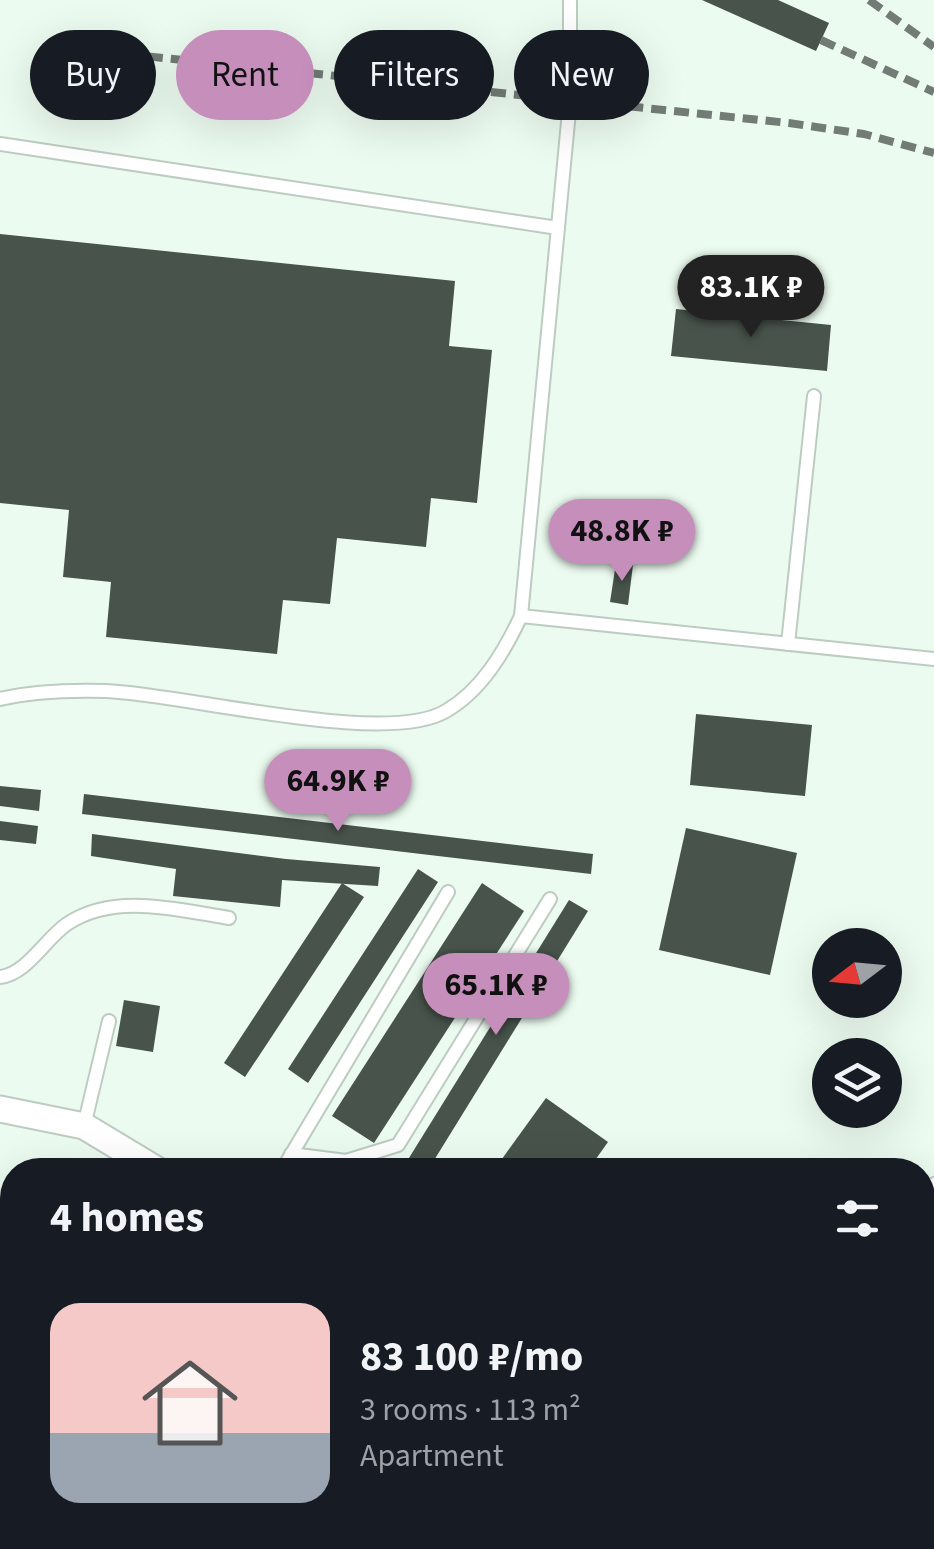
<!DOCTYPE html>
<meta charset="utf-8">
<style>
body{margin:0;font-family:"Source Sans 3",sans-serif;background:#20242c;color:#f1f3f6;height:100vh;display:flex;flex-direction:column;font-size:38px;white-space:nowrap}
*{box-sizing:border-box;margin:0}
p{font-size:32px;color:#9ea1a6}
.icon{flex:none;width:55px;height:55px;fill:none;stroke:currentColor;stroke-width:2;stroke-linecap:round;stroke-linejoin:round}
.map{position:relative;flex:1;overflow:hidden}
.side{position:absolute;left:0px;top:1158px;width:935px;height:392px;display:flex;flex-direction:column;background:#171b24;border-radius:40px 40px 0 0;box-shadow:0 10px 40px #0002}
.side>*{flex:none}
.guide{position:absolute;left:30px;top:30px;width:875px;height:90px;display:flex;gap:20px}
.needle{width:65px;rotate:254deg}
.fabs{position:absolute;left:812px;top:928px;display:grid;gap:20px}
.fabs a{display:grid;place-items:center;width:90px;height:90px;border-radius:50%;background:#171b24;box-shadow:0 10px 40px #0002;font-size:50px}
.price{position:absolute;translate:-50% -85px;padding:0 22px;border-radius:35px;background:#c68fbb;color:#111;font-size:32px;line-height:65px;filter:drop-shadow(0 2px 5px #0008)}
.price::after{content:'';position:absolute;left:50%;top:60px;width:30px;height:22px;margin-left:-15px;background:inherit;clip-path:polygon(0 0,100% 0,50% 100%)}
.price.selected{background:#222;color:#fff}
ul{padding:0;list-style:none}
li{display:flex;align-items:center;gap:30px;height:250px;padding:0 50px}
li span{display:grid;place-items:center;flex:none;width:280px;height:200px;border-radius:30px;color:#555}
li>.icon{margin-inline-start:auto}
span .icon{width:120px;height:120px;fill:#fffc;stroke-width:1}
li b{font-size:42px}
h2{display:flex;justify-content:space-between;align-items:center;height:120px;padding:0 50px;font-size:42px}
.tag{padding:0 35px;border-radius:45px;background:#171b24;box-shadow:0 10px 40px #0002;font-size:35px;line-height:90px}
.tag.selected{background:#c68fbb;color:#111}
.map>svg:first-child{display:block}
.building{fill:#47534b}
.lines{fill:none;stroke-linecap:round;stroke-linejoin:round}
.lane-casing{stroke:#bdccc2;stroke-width:16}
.street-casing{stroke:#bdccc2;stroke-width:29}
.lane{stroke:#fff;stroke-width:12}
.street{stroke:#fff;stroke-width:25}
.rail{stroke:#727b75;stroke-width:8;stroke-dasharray:15 8;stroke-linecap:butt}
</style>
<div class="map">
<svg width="934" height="1549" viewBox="0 0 934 1549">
<rect width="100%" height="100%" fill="#ecfbf0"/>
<g class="building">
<polygon points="702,0 778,0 829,23 816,51"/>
<polygon points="0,234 455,281 449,346 492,350 477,503 431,498 426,547 337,538 330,604 283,600 277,654 106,637 111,582 63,577 69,510 0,503"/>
<polygon points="676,309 831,325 827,371 671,356"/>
<polygon points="616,563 633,565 628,605 610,602"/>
<polygon points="696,714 812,725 805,796 690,785"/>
<polygon points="0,786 41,790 39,811 0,806"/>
<polygon points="84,794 593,854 591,874 82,814"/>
<polygon points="0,821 38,826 36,844 0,840"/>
<polygon points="686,828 797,853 770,975 659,950"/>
<polygon points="92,834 286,859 380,867 378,886 282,880 280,907 173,896 176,869 91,856"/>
<polygon points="418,869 438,882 308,1083 288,1069"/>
<polygon points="342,883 364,897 245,1077 224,1063"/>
<polygon points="482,883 524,911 374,1143 332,1116"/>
<polygon points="569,900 588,911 428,1170 410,1170 404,1166"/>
<polygon points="124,1000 160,1006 153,1052 116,1046"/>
<polygon points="546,1098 608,1142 588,1170 494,1170"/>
<polygon points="12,1373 12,1450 0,1470 0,1393"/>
<polygon points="93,1538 148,1538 141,1549 86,1549"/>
<polygon points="375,1538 503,1538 522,1549 394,1549"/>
</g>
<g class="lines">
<g class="lane-casing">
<g id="lane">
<polyline points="0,144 558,228"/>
<polyline points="521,616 934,659"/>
<polyline points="788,644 814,396"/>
<path d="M 0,699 C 34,691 71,690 106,691 C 184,694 386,747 446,711 C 482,690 504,652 521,616 L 570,101 L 570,0"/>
<path d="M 0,977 C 27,974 45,939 67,924 C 114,892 178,910 229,918"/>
<polyline points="84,1126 109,1021"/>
<polyline points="291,1154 346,1161 398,1145 550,899"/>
<polyline points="282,1170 448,892"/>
<polyline points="922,1203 934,1184"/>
<polyline points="228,1538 236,1549"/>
<polyline points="541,1538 559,1549"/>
<polyline points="53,1549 61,1538"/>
</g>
</g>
<g class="street-casing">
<g id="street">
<polyline points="0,1109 84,1126 157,1170"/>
<polyline points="744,1538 763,1549"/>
</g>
</g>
<use href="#lane" class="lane"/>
<use href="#street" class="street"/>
<g class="rail">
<polyline points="869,0 934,47"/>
<polyline points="821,40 934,92"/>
<polyline points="125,54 789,123 864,134 934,153"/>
</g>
</g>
</svg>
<div class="fabs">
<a><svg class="needle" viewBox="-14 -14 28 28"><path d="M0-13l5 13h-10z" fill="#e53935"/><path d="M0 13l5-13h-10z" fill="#9ea1a6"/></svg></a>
<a><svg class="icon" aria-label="layers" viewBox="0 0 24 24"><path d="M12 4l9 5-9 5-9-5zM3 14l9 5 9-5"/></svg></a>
</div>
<b class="price selected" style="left:751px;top:340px">83.1K ₽</b>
<b class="price" style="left:622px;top:584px">48.8K ₽</b>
<b class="price" style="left:338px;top:834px">64.9K ₽</b>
<b class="price" style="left:496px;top:1038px">65.1K ₽</b>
<div class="guide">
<a class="tag">Buy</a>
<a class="tag selected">Rent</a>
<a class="tag">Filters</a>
<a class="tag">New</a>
</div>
<section class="side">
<h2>4 homes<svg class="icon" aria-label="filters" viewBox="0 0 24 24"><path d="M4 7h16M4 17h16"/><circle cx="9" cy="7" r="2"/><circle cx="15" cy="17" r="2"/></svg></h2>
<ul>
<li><span style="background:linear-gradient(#f6c9c9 65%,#9aa5b1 0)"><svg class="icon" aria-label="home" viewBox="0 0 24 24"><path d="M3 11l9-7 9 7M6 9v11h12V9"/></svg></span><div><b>83 100 ₽/mo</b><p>3 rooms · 113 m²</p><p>Apartment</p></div></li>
</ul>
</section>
</div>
